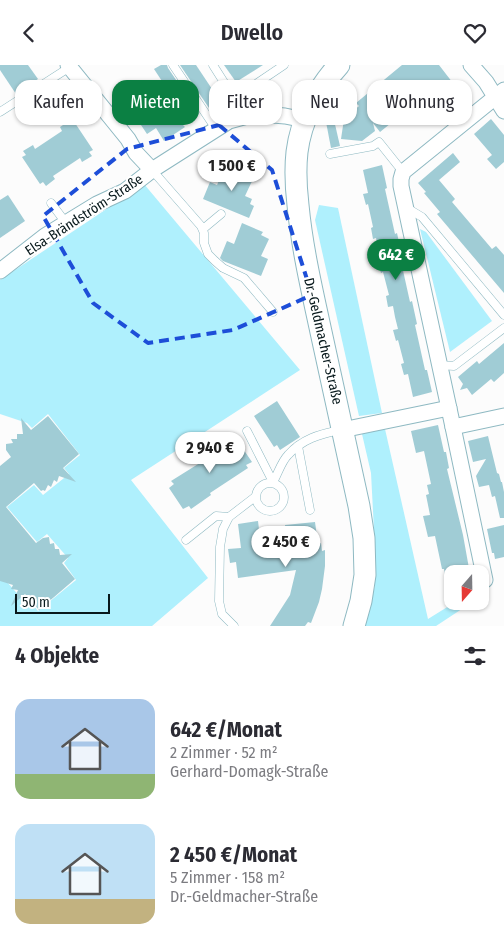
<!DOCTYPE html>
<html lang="de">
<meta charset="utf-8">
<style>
body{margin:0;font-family:"Fira Sans Condensed",sans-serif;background:#f7f7f7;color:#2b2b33;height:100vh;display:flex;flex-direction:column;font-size:19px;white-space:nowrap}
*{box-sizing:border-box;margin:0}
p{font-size:16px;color:#7c7c81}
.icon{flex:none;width:28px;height:28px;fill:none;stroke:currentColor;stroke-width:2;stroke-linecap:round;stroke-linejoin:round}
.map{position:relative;height:561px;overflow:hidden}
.side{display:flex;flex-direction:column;background:#fff;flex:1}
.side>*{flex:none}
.hud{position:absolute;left:15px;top:15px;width:475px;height:45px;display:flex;gap:10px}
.needle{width:32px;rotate:200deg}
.buttons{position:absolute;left:444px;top:500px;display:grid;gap:10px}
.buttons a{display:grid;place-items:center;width:45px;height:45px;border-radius:10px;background:#fff;box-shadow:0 1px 4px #0004;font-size:25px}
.scale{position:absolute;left:15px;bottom:12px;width:95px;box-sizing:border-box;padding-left:5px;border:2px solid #08191c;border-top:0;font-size:14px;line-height:18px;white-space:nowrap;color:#08191c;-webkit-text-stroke:4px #fff;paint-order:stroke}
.price{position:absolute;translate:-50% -42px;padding:0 11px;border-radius:18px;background:#fff;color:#222;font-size:16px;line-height:32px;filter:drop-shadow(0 1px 2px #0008)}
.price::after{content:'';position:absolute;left:50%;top:30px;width:15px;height:11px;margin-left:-8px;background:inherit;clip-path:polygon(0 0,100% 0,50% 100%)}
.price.on{background:#0b8043;color:#fff}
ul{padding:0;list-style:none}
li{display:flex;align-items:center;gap:15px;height:125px;padding:0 15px}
li span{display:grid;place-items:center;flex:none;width:140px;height:100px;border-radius:15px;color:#555}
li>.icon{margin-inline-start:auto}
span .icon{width:60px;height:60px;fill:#fffc;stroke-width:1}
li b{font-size:21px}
h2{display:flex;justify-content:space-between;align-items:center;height:60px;padding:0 15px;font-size:21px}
.chip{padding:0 18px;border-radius:15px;background:#fff;box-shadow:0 1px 4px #0004;font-size:18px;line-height:45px}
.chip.on{background:#0b8043;color:#fff}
header{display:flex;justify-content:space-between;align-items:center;height:65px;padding:0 15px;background:#fff;font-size:22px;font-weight:600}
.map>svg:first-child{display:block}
.green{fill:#aff0fd}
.building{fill:#a0ccd5}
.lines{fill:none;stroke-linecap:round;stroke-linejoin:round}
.lane-casing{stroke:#8eb9c2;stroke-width:9}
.street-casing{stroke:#8eb9c2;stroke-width:17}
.secondary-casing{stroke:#8eb9c2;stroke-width:23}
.lane{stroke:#fff;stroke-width:8}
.street{stroke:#fff;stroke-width:15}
.secondary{stroke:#fff;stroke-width:21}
.marked{fill:none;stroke:#1d4ed8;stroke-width:4;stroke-dasharray:10 6;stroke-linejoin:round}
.labels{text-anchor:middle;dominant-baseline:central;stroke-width:4.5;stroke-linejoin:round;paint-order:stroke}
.street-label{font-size:14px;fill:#08191c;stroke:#fff}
</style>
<header><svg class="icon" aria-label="back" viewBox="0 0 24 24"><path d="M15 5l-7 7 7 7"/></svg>Dwello<svg class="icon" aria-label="heart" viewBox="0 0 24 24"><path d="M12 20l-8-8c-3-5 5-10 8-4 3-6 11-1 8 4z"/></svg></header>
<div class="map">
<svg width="504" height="561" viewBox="0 0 504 561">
<rect width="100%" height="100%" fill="#fcfcfc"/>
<g class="green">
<polygon points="144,119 300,305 131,415 208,513 152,561 0,561 0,511 1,510 21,533 25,530 38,546 76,515 64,498 68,493 47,469 37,477 7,442 34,420 43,430 69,409 64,403 80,390 48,349 32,363 27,358 0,349 0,215"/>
<polygon points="319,140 338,143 382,348 359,351 315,155"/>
<polygon points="420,164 426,167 492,256 450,287"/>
<polygon points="385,364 428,554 457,536 474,536 436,561 364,561 370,543 375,520 375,484 371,408 362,369"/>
</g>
<g class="building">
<polygon points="0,0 28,0 38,14 16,29 0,5"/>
<polygon points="161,0 167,0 168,3 199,49 183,60 185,62 164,76 156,63 147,69 137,54 133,57 118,34 135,24 144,38 146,36 158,56 176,44 175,36 154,4"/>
<polygon points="180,0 196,0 220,36 209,43"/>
<polygon points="224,0 263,0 236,17"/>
<polygon points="402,0 439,0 466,35 451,46 433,24 380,67 373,58 375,66 362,76 341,74 344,54 359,41 356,38"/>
<polygon points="491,54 504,70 504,97 496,104 487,94 492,90 474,69"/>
<polygon points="334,55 340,81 331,83 326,57"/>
<polygon points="69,56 72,60 75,58 93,85 89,87 92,91 82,97 80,93 53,111 55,114 46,121 43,117 40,119 22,92 26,90 23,86 33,80 35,84 62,66 60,62"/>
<polygon points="453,88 460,97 439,115 455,134 452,137 492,184 496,181 504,190 504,228 437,149 440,147 424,128 426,127 418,118"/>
<polygon points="382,100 387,123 385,124 395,169 397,168 402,191 400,192 410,237 412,236 417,259 415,260 425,305 427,305 432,327 413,332 408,309 404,310 401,299 404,298 398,275 396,276 393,265 398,264 395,252 393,241 388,242 386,231 389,230 383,207 381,208 378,197 381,196 376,173 373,174 371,163 373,162 368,139 366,140 363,129 368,128 363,105"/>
<polygon points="234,101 247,107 245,111 253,114 245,131 252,134 250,139 254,141 249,153 203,134 210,117 217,120 225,102 232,106"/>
<polygon points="8,130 25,156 0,173 0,135"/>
<polygon points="242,158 263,167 261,170 269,174 261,191 268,194 261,211 223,196 220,193 227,176 234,179"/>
<polygon points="504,278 504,308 494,317 491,314 472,330 467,323 460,325 463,319 458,312 477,296 479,299"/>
<polygon points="277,336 300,372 280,385 277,380 274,382 254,351"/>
<polygon points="48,351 79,389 63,403 76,417 59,411 57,417 54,415 51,422 48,420 45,426 43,425 41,426 34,418 6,442 36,478 43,473 49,472 50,479 54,478 55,484 59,484 60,490 72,489 62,498 75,514 39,545 25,529 11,541 18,525 11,524 13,520 0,516 0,401 11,392 6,385 6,379 13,378 11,374 17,374 17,369 23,369 21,353 31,365"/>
<polygon points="438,360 444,387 446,387 449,403 447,404 463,470 470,509 445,509 444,504 442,504 435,471 428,472 423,451 430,450 426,430 429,429 427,420 431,419 424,386 416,388 411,366"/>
<polygon points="488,371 497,408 499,409 501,417 502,417 504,427 504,453 500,453 495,431 492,432 489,420 479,422 476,411 486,394 473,397 468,376"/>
<polygon points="230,375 232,378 237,375 252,397 246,400 248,403 210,428 211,430 191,444 189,441 183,444 169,423 174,419 171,416 211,391 209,388"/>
<polygon points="258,456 261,481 265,480 266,485 287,482 285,460 315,457 318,479 321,478 322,486 325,485 325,501 322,524 319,537 311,558 308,557 305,561 270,561 290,530 296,505 238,513 236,497 230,498 228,484 241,483 238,459"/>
<polygon points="504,460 504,492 495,494 494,488 492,488 487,464"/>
</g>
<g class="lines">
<g class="lane-casing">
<g id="lane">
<polyline points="173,0 216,64"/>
<polyline points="213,0 232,30 247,25"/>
<polyline points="0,47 70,2"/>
<polyline points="251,50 247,25 284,0"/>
<polyline points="330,89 373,81 379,77 403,107"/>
<polyline points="152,105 201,161 204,168 204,178 208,189 215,196 223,203 244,213 273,247"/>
<polyline points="51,138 66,158"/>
<polyline points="407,143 422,152 504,250"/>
<polyline points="203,164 221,149"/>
<polyline points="439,300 454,301 504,263"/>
<polyline points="247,366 273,417"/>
<polyline points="298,381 310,445"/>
<path d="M 273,417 C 278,409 281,397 288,390 C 302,374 320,369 340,365"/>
<circle cx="270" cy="432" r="14"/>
<polyline points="186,475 216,451 229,452"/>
<polyline points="234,561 222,549 219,536 220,482 223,464 229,452 255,432"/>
</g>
</g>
<g class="street-casing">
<g id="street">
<polyline points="68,0 128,74 136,88 152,105"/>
<polyline points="471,0 486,17 504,46"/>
<polyline points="504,25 403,107 401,114 401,121 453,362 504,351"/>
<polyline points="0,206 45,171 66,158 97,139 125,126 152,105 229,56 251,50 261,49 285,51 305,55"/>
<polyline points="453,362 485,515"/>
<polyline points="342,365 449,343"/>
</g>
</g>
<g class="secondary-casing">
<path id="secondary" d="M 339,0 C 317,24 301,55 297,87 C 295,105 296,123 298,140 C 302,183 312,225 321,267 C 334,325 346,383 359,441 L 364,473 L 365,510 L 361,536 L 354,561"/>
</g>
<use href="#lane" class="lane"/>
<use href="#street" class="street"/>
<use href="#secondary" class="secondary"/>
</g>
<path class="marked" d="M 219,60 L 272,105 L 312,230 L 233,265 L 148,278 L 93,238 L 43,151 L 127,84 Z"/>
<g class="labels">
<g class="street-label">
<text transform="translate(84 150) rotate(-33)">Elsa-Brändström-Straße</text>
<text transform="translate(323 276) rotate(77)">Dr.-Geldmacher-Straße</text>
</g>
</g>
</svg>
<div class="buttons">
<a><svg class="needle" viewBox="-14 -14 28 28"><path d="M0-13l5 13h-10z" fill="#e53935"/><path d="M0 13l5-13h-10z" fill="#7c7c81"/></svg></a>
</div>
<div class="scale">50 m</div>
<b class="price" style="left:232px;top:127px">1 500 €</b>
<b class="price on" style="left:396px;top:216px">642 €</b>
<b class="price" style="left:210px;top:409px">2 940 €</b>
<b class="price" style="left:286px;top:503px">2 450 €</b>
<div class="hud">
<a class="chip">Kaufen</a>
<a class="chip on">Mieten</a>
<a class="chip">Filter</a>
<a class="chip">Neu</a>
<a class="chip">Wohnung</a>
</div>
</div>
<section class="side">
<h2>4 Objekte<svg class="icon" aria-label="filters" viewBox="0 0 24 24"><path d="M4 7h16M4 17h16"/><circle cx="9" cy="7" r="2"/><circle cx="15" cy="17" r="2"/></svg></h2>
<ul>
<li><span style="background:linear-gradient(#a9c7e8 75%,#8fb573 0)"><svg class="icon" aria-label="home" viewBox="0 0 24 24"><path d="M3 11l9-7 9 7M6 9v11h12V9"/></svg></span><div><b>642 €/Monat</b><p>2 Zimmer · 52 m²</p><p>Gerhard-Domagk-Straße</p></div></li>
<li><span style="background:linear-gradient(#bfe0f5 75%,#c2b280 0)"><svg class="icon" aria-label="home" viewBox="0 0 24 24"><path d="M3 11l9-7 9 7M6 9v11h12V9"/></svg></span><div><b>2 450 €/Monat</b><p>5 Zimmer · 158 m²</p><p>Dr.-Geldmacher-Straße</p></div></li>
</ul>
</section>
